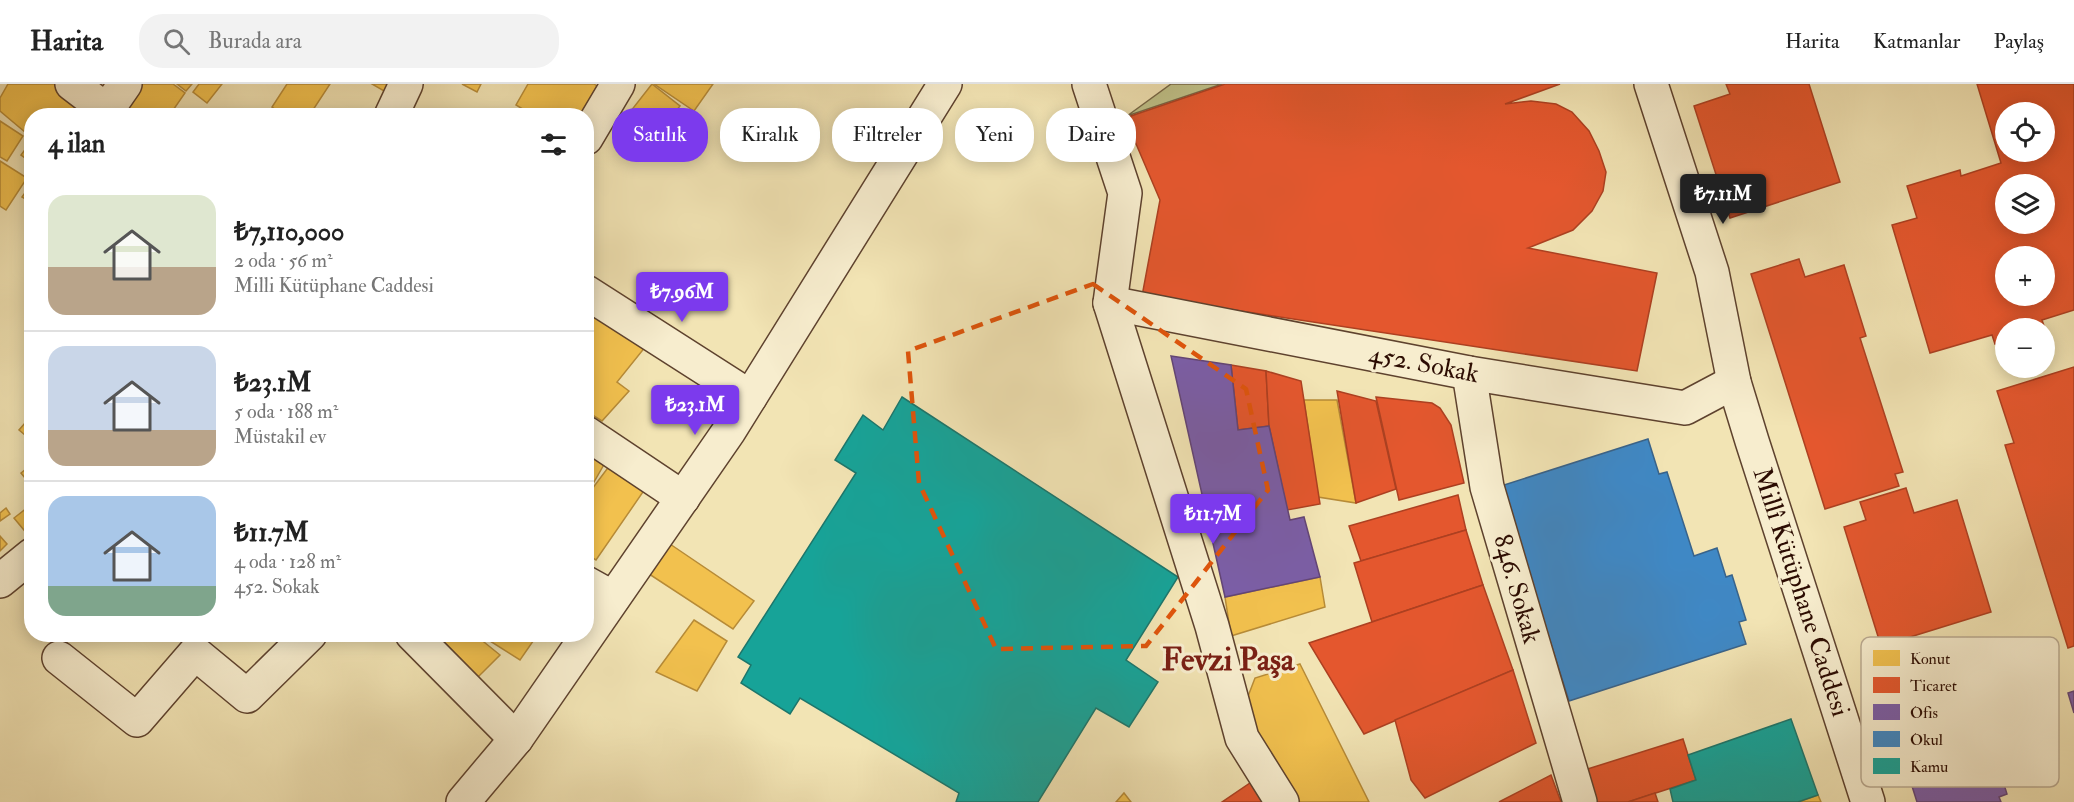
<!DOCTYPE html>
<html lang="tr">
<meta charset="utf-8">
<style>
body{margin:0;font-family:"IM FELL Double Pica",serif;background:#f2f2f2;color:#222;height:100vh;display:flex;flex-direction:column;font-size:22px;white-space:nowrap}
*{box-sizing:border-box;margin:0}
p{font-size:20px;color:#767676}
.icon{flex:none;width:33px;height:33px;fill:none;stroke:currentColor;stroke-width:2;stroke-linecap:round;stroke-linejoin:round}
.map{position:relative;flex:1;overflow:hidden}
.panel{position:absolute;left:24px;top:24px;width:570px;height:534px;display:flex;flex-direction:column;background:#fff;border-radius:24px;box-shadow:0 3px 15px #0003}
.panel>*{flex:none}
.top-card{position:absolute;left:612px;top:24px;width:570px;height:54px;display:flex;gap:12px}
.buttons{position:absolute;left:1995px;top:18px;display:grid;gap:12px}
.buttons a{display:grid;place-items:center;width:60px;height:60px;border-radius:50%;background:#fff;box-shadow:0 3px 15px #0003;font-size:30px}
.price{position:absolute;translate:-50% -51px;padding:0 14px;border-radius:6px;background:#7c3aed;color:#fff;font-size:20px;line-height:39px;filter:drop-shadow(0 2px 3px #0008)}
.price::after{content:'';position:absolute;left:50%;top:36px;width:18px;height:14px;margin-left:-9px;background:inherit;clip-path:polygon(0 0,100% 0,50% 100%)}
.price.selected{background:#222;color:#fff}
ul{padding:0;list-style:none}
li{display:flex;align-items:center;gap:18px;height:150px;padding:0 24px}
li+li{border-top:2px solid #e0e0e0}
li span{display:grid;place-items:center;flex:none;width:168px;height:120px;border-radius:18px;color:#555}
li>.icon{margin-inline-start:auto}
span .icon{width:72px;height:72px;fill:#fffc;stroke-width:1}
li b{font-size:26px}
h2{display:flex;justify-content:space-between;align-items:center;height:72px;padding:0 24px;font-size:26px}
.chip{padding:0 21px;border-radius:24px;background:#fff;box-shadow:0 3px 15px #0003;font-size:21px;line-height:54px}
.chip.selected{background:#7c3aed;color:#fff}
header{display:flex;align-items:center;gap:36px;box-sizing:border-box;height:84px;padding:0 30px;background:#fff;border-bottom:2px solid #e0e0e0}
header strong{font-size:28px}
nav{display:flex;gap:33px;margin-inline-start:auto;font-size:21px}
.search{width:420px;height:54px;background:#f2f2f2;display:flex;align-items:center;gap:15px;box-sizing:border-box;padding:0 21px;border-radius:24px;color:#767676;font-size:22px}
.map>svg:first-child{display:block}
.green{fill:#c0c289;stroke:#766746;stroke-width:1.5}
.homes{fill:#f2c14e;stroke:#b78b37;stroke-width:1.5}
.shops{fill:#e4572e;stroke:#ad4021;stroke-width:1.5;fill-rule:evenodd}
.offices{fill:#7b5ea7;stroke:#634576;stroke-width:1.5}
.schools{fill:#3f88c5;stroke:#39638a;stroke-width:1.5}
.public{fill:#17a398;stroke:#1d766b;stroke-width:1.5}
.lines{fill:none;stroke-linecap:round;stroke-linejoin:round}
.street-casing{stroke:#5e422e;stroke-width:36}
.street{stroke:#f7edce;stroke-width:33}
.marked{fill:none;stroke:#df550c;stroke-width:4.5;stroke-dasharray:12 8;stroke-linejoin:round}
.labels{text-anchor:middle;dominant-baseline:central;stroke-width:6;stroke-linejoin:round;paint-order:stroke}
.street-label{font-size:26px;fill:#2c0c02;stroke:#f7edce}
.district-label{font-size:32px;font-weight:bold;fill:#7a1f14;stroke:#f7edce}
.key{fill:#f7edce;stroke:#baaa91;stroke-width:1.5}
.key-label{font-size:16px;fill:#2c0c02}
</style>
<header>
<strong>Harita</strong>
<div class="search"><svg class="icon" aria-label="search" viewBox="0 0 24 24"><circle cx="10" cy="10" r="6"/><path d="M15 15l6 6"/></svg>Burada ara</div>
<nav><a>Harita</a><a>Katmanlar</a><a>Paylaş</a></nav>
</header>
<div class="map">
<svg width="2074" height="718" viewBox="0 0 2074 718">
<rect width="100%" height="100%" fill="#f2e4b4"/>
<filter id="stains"><feTurbulence type="fractalNoise" baseFrequency=".00333" numOctaves="4"/><feColorMatrix values="0 0 0 0 .2 0 0 0 0 .09 0 0 0 0 .02 0 0 0 .5 -.17"/></filter>
<radialGradient id="worn" r=".72"><stop offset=".6" stop-color="#630" stop-opacity="0"/><stop offset="1" stop-color="#630" stop-opacity=".3"/></radialGradient>
<polygon class="green" points="1171,0 1222,0 1127,32"/>
<g class="homes">
<polygon points="8,0 54,0 82,26 77,32 32,32 32,54 0,27 0,14"/>
<polygon points="141,0 173,0 185,9 169,32 123,32"/>
<polygon points="177,0 192,0 186,7"/>
<polygon points="199,0 222,0 207,19 193,8"/>
<polygon points="287,0 330,0 309,32 285,32 272,23"/>
<polygon points="372,0 397,0 391,11"/>
<polygon points="462,0 481,0 477,8"/>
<polygon points="528,0 594,0 597,2 580,32 534,32 516,21"/>
<polygon points="652,0 680,22 658,50 630,28"/>
<polygon points="654,0 713,0 694,27"/>
<polygon points="422,25 434,32 418,32"/>
<polygon points="0,37 23,52 7,77 0,73"/>
<polygon points="30,59 32,60 32,79 21,71"/>
<polygon points="0,77 27,94 6,126 0,122"/>
<polygon points="32,99 32,119 22,113"/>
<polygon points="586,228 646,262 617,298 629,307 602,337 586,327"/>
<polygon points="1304,316 1337,316 1356,419 1318,413"/>
<polygon points="32,331 32,357 19,346"/>
<polygon points="586,362 606,377 586,412"/>
<polygon points="32,380 32,399 30,400 21,389"/>
<polygon points="610,381 645,405 596,476 586,470 586,413"/>
<polygon points="32,420 32,448 28,451 14,434"/>
<polygon points="6,424 10,430 0,437 0,429"/>
<polygon points="0,452 7,460 0,467"/>
<polygon points="667,458 754,517 733,545 646,488"/>
<polygon points="1320,493 1325,523 1231,552 1225,513"/>
<polygon points="694,536 727,557 697,607 656,588"/>
<polygon points="434,550 474,550 500,571 474,597"/>
<polygon points="495,550 538,550 520,576 490,557"/>
<polygon points="1300,580 1369,718 1300,718 1253,654 1242,628 1255,594"/>
<polygon points="1124,709 1131,718 1116,718"/>
<polygon points="1818,711 1821,718 1798,718"/>
</g>
<g class="shops">
<polygon points="1225,0 1560,0 1505,20 1531,17 1556,20 1572,28 1589,47 1599,67 1606,88 1603,107 1592,127 1573,146 1528,164 1657,189 1637,287 1142,212 1160,116 1125,34"/>
<polygon points="1726,0 1809,0 1840,98 1730,134 1694,22 1730,10"/>
<path d="M 1977,0 L 2074,0 L 2074,226 L 2042,236 L 2045,245 L 2006,244 L 2006,257 L 1995,260 L 1992,251 L 1930,269 L 1892,141 L 1917,134 L 1907,102 L 1960,86 L 1961,92 L 2001,79 ZM 2006,28 L 2044,28 L 2044,68 L 2006,68 ZM 2006,100 L 2044,100 L 2044,140 L 2006,140 ZM 2006,172 L 2044,172 L 2044,212 L 2006,212 Z"/>
<polygon points="1799,175 1805,193 1844,181 1866,252 1860,254 1903,388 1895,390 1899,402 1825,425 1751,190"/>
<polygon points="1231,281 1266,287 1269,342 1238,346"/>
<polygon points="2074,283 2074,562 2068,564 2005,361 2014,359 1997,307"/>
<polygon points="1266,287 1301,297 1320,420 1287,426 1269,342"/>
<polygon points="1337,307 1376,317 1396,405 1356,419"/>
<polygon points="1376,313 1432,319 1440,324 1451,341 1464,399 1399,416"/>
<polygon points="1906,404 1914,429 1957,416 1991,528 1881,562 1844,443 1866,436 1860,418"/>
<polygon points="1458,411 1466,446 1361,477 1349,442"/>
<polygon points="1466,446 1483,501 1372,538 1354,479"/>
<polygon points="1483,501 1513,586 1364,650 1309,559"/>
<polygon points="1513,586 1536,659 1425,714 1411,696 1395,636"/>
<polygon points="1683,655 1696,696 1628,718 1588,718 1578,688"/>
<polygon points="1551,691 1561,718 1499,718"/>
<polygon points="1250,699 1266,718 1222,718"/>
<polygon points="1655,709 1658,718 1628,718"/>
</g>
<g class="offices">
<polygon points="1171,272 1231,281 1238,346 1269,342 1290,436 1304,433 1320,493 1225,513"/>
<polygon points="1925,576 1932,598 1959,590 1975,639 1984,636 2007,710 1999,713 2001,718 1917,718 1877,591"/>
<polygon points="2074,607 2074,629 2068,609"/>
</g>
<polygon class="schools" points="1648,355 1659,390 1667,388 1694,472 1717,464 1726,493 1732,491 1746,536 1739,538 1746,560 1569,617 1501,402"/>
<g class="public">
<polygon points="902,313 1178,493 1126,576 1158,598 1129,643 1096,624 1038,718 956,718 959,709 800,614 790,630 741,599 751,581 738,573 856,389 835,376 863,331 883,346"/>
<polygon points="1791,635 1818,711 1798,718 1673,718 1670,705 1696,696 1688,671"/>
</g>
<g class="lines">
<g class="street-casing">
<g id="street">
<polyline points="72,0 114,32"/>
<polyline points="1089,0 1125,109 1110,219 1212,542 1242,654 1282,718"/>
<polyline points="1651,0 1712,188 1734,298 1752,357 1868,718"/>
<polyline points="107,26 125,0"/>
<polyline points="391,32 406,0"/>
<polyline points="586,54 618,0"/>
<polyline points="586,208 750,313"/>
<polyline points="1110,219 1469,289 1685,324 1734,298"/>
<polyline points="1469,289 1487,403 1580,718"/>
<polyline points="586,349 683,414"/>
<polyline points="0,497 32,471"/>
<polyline points="586,499 613,514"/>
<polyline points="412,550 516,655"/>
<polyline points="59,574 137,636 195,569 247,612 310,550"/>
<polyline points="463,718 516,655 729,347 945,0"/>
</g>
</g>
<use href="#street" class="street"/>
</g>
<path class="marked" d="M 1093,200 L 1246,305 L 1268,406 L 1146,562 L 996,565 L 919,399 L 908,267 Z"/>
<g class="labels">
<g class="street-label">
<text transform="translate(1424 280) rotate(11)">452. Sokak</text>
<text transform="translate(1517 505) rotate(74)">846. Sokak</text>
<text transform="translate(1801 508) rotate(72)">Millî Kütüphane Caddesi</text>
</g>
<g class="district-label">
<text x="1228" y="576">Fevzi Paşa</text>
</g>
</g>
<rect x="1861" y="553" width="198" height="150" rx="9" class="key"/>
<rect x="1873" y="566" width="27" height="16" fill="#f2c14e"/>
<rect x="1873" y="593" width="27" height="16" fill="#e4572e"/>
<rect x="1873" y="620" width="27" height="16" fill="#7b5ea7"/>
<rect x="1873" y="647" width="27" height="16" fill="#3f88c5"/>
<rect x="1873" y="674" width="27" height="16" fill="#17a398"/>
<g class="key-label">
<text x="1910" y="580">Konut</text>
<text x="1910" y="607">Ticaret</text>
<text x="1910" y="634">Ofis</text>
<text x="1910" y="661">Okul</text>
<text x="1910" y="688">Kamu</text>
</g>
<rect width="100%" height="100%" filter="url(#stains)"/>
<rect width="100%" height="100%" fill="url(#worn)"/>
</svg>
<div class="buttons">
<a><svg class="icon" aria-label="locate" viewBox="0 0 24 24"><circle cx="12" cy="12" r="6"/><path d="M12 2v4M12 18v4M2 12h4M18 12h4"/></svg></a>
<a><svg class="icon" aria-label="layers" viewBox="0 0 24 24"><path d="M12 4l9 5-9 5-9-5zM3 14l9 5 9-5"/></svg></a>
<a>+</a>
<a>−</a>
</div>
<b class="price selected" style="left:1723px;top:141px">₺7.11M</b>
<b class="price" style="left:682px;top:239px">₺7.96M</b>
<b class="price" style="left:695px;top:352px">₺23.1M</b>
<b class="price" style="left:1213px;top:461px">₺11.7M</b>
<div class="top-card">
<a class="chip selected">Satılık</a>
<a class="chip">Kiralık</a>
<a class="chip">Filtreler</a>
<a class="chip">Yeni</a>
<a class="chip">Daire</a>
</div>
<section class="panel">
<h2>4 ilan<svg class="icon" aria-label="filters" viewBox="0 0 24 24"><path d="M4 7h16M4 17h16"/><circle cx="9" cy="7" r="2"/><circle cx="15" cy="17" r="2"/></svg></h2>
<ul>
<li><span style="background:linear-gradient(#dfe7d0 60%,#b9a48a 0)"><svg class="icon" aria-label="home" viewBox="0 0 24 24"><path d="M3 11l9-7 9 7M6 9v11h12V9"/></svg></span><div><b>₺7,110,000</b><p>2 oda · 56 m²</p><p>Milli Kütüphane Caddesi</p></div></li>
<li><span style="background:linear-gradient(#c9d6e8 70%,#b9a48a 0)"><svg class="icon" aria-label="home" viewBox="0 0 24 24"><path d="M3 11l9-7 9 7M6 9v11h12V9"/></svg></span><div><b>₺23.1M</b><p>5 oda · 188 m²</p><p>Müstakil ev</p></div></li>
<li><span style="background:linear-gradient(#a9c7e8 75%,#7fa58c 0)"><svg class="icon" aria-label="home" viewBox="0 0 24 24"><path d="M3 11l9-7 9 7M6 9v11h12V9"/></svg></span><div><b>₺11.7M</b><p>4 oda · 128 m²</p><p>452. Sokak</p></div></li>
</ul>
</section>
</div>
